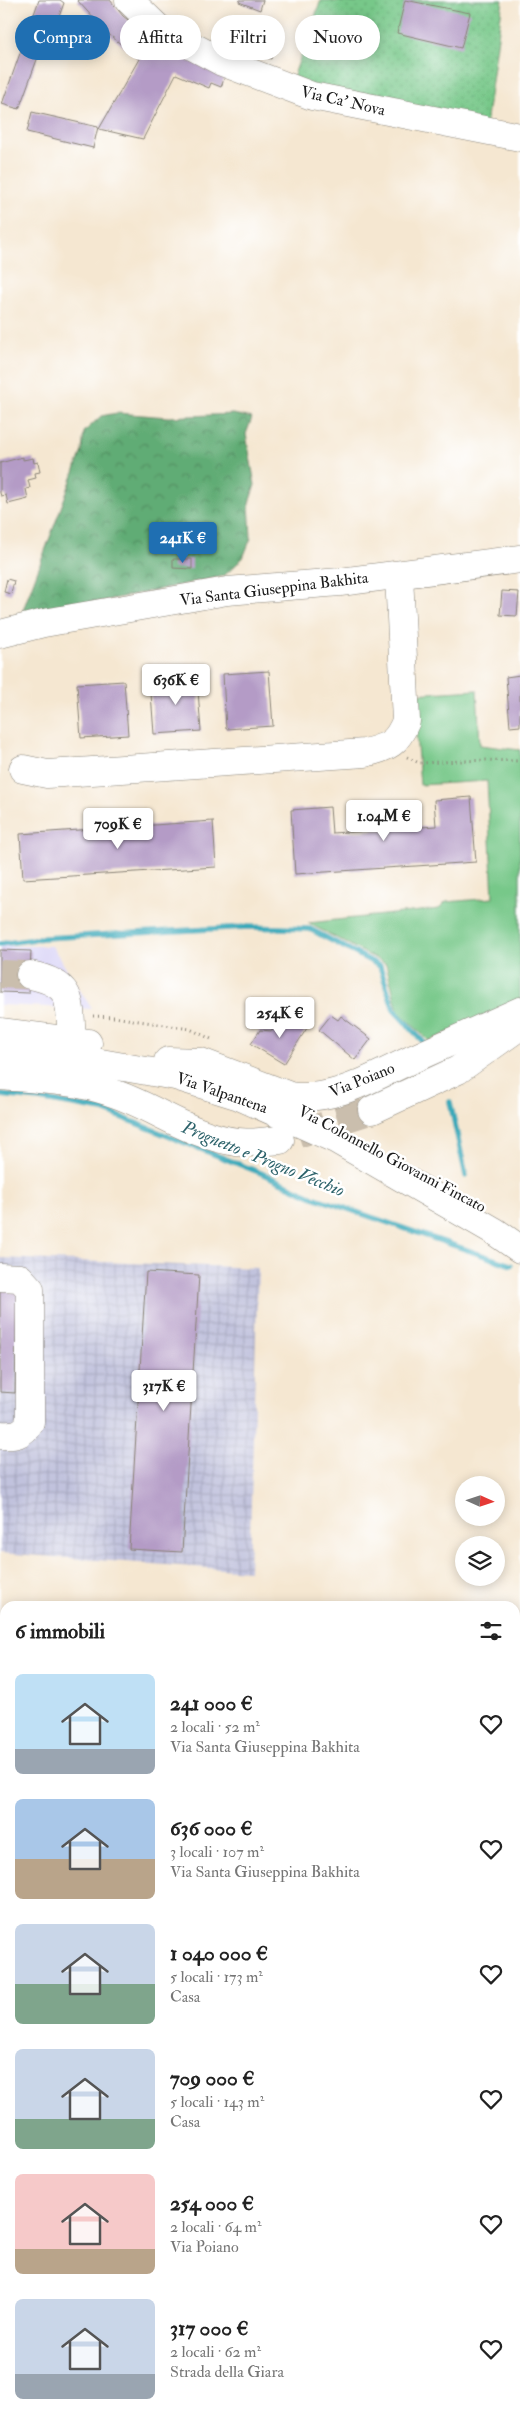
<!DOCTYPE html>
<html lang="it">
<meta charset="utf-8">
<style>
body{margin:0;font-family:"IM FELL Double Pica",serif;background:#f6f6f6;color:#222;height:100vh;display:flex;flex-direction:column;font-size:19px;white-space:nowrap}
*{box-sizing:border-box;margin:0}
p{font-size:16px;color:#767676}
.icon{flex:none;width:28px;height:28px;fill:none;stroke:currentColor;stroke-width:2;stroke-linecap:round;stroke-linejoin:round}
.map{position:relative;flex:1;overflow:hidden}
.details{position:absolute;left:0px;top:1601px;width:520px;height:821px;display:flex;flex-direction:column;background:#fff;border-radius:15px 15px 0 0;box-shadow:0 2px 12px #0003}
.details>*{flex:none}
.guide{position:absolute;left:15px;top:15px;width:490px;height:45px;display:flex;gap:10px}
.needle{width:32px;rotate:93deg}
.fabs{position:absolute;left:455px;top:1476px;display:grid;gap:10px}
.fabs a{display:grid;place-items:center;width:50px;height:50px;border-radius:50%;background:#fff;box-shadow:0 2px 12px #0003;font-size:25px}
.price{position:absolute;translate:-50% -42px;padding:0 11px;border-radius:5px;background:#fff;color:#222;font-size:16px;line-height:32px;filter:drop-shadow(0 1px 2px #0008)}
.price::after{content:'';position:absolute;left:50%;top:30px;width:15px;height:11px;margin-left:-8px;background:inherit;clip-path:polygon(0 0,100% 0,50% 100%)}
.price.current{background:#1f6fb2;color:#fff}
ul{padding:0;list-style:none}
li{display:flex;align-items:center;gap:15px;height:125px;padding:0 15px}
li span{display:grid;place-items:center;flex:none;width:140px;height:100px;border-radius:8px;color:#555}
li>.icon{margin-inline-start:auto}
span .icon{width:60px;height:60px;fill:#fffc;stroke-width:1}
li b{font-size:21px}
h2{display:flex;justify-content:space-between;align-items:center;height:60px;padding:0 15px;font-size:21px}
.pill{padding:0 18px;border-radius:22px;background:#fff;box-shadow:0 2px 12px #0003;font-size:18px;line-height:45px}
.pill.current{background:#1f6fb2;color:#fff}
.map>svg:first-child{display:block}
.built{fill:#dbd6f7}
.industrial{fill:url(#industrial-grid)}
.grass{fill:url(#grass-dots);stroke:#4a7252}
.forest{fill:url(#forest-crowns);stroke:#3e6448}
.park{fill:#77c889;stroke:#4a7252}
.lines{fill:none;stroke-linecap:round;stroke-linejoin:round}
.stream{stroke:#3ba9b9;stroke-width:5.5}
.building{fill:#b49bc6}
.minor-tunnel{stroke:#cabead;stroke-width:28;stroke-dasharray:28 14;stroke-linecap:butt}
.minor-casing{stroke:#888276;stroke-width:29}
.major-casing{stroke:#888276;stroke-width:29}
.path{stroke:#888276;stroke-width:3;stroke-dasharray:1 4;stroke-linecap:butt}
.minor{stroke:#fff;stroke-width:28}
.major{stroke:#fff;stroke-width:28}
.labels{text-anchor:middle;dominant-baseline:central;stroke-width:5;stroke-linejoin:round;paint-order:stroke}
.street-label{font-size:16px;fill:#1c1c1c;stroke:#fff}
.water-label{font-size:18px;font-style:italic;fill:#2c626a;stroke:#fff}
</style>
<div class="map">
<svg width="520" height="2422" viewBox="0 0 520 2422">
<defs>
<pattern id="industrial-grid" width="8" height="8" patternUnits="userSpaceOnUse" patternTransform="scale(1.25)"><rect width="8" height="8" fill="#c1c2dd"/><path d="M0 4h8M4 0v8" fill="none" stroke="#a5a6bd"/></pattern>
<pattern id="grass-dots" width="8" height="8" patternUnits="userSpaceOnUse" patternTransform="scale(1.25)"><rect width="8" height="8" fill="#77c889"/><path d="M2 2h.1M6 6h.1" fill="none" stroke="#66ab76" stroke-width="1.8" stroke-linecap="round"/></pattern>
<pattern id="forest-crowns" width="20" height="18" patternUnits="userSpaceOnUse" patternTransform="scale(1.25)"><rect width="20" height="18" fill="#61ac75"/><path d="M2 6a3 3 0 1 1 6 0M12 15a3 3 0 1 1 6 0" fill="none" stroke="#4f8b5f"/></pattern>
</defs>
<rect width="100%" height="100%" fill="#fff"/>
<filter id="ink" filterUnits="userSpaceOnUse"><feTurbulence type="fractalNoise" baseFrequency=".02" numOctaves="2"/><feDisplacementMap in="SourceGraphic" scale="10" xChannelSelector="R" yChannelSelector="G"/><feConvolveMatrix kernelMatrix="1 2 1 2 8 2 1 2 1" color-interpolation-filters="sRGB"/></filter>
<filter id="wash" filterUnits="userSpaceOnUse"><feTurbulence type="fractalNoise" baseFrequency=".0096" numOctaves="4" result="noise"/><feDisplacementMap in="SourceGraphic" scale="20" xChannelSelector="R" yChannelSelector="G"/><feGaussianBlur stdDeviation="1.12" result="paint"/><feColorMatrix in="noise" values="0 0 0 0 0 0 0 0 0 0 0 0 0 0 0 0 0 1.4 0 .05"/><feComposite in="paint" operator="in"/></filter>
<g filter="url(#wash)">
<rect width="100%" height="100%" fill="#f5e7d1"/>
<polygon class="built" points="0,946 52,946 92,1009 0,1005"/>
<g class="industrial">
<polygon points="0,1258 258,1268 249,1571 0,1553"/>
<polygon points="0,2083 5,2084 5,2418 476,2418 476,2422 0,2422"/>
<polygon points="515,2265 520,2265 520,2388 515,2387"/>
</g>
<polygon class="grass" points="321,0 357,3 358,0 503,0 486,125 290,86"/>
<g class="forest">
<polygon points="117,413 168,417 233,414 252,418 246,434 255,485 249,503 251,538 243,558 224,576 20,618 82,451 84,432 101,416"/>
<polygon points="0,1758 5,1758 5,1886 0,1885"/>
</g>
<polygon class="park" points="477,690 480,745 520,750 520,1002 429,1041 398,1011 386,964 308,923 439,909 446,902 493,898 487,781 420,785 413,694"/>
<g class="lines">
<g class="stream">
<polyline points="0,944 43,938 248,927 310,929 380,966 394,1010 426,1045"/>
<polyline points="0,1095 39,1099 103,1110 261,1173 313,1197 511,1265"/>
<polyline points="450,1102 466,1176"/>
</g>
</g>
<g id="blocks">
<g class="building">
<polygon points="39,0 60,0 64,3 49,44 43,43 19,109 2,104"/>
<polygon points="77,0 110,0 123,16 150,37 226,74 221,87 211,83 209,88 176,74 143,139 99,129 139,59 106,32"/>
<polygon points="240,0 263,0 260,10 239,2"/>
<polygon points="405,0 470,13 461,48 397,33"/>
<polygon points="253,37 275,43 271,59 259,56 260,51 250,48"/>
<polygon points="32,112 98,127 93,148 27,132"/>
<polygon points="23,457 23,460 33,458 34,463 38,462 40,472 35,473 36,478 28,480 30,488 26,489 28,499 8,504 6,495 1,496 0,493 0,463"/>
<polygon points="173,559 192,559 192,569 173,568"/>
<polygon points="7,579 14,581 11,594 4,592"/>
<polygon points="502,591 519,592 517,616 500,615"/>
<polygon points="269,671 273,726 226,729 223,674"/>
<polygon points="520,675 520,726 510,727 506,677"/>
<polygon points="197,677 201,731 154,734 150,680"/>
<polygon points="124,681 128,735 81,738 77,684"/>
<polygon points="471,797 476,862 295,874 291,810 330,807 332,833 436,826 434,800"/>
<polygon points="213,821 216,867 23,879 20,834"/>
<polygon points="0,950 31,951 29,993 0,992"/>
<polygon points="331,1015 338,1020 341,1016 371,1039 355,1060 319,1030"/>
<polygon points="275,1017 309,1025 284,1064 251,1044 260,1030 272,1031"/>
<polygon points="146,1272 199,1275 182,1552 129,1549"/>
<polygon points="0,1283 17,1284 15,1393 0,1392"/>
</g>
</g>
</g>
<g filter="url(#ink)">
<use href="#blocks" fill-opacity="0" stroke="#888276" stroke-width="1"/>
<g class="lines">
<g class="minor-tunnel">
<polyline points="0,974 30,975"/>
<polyline points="298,1134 372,1110"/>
</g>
<g class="minor-casing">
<g id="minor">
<polyline points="129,0 158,28 222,62 312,96 520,137"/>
<polyline points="0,634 44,623 227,591 340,582 520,559"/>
<path d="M 23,769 L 47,774 L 365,753 C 389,746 396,745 406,721 L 399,575"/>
<path d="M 30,975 C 75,984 69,1001 72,1041"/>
<path d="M 168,1061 L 201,1062 L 290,1096 C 334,1103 376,1075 415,1058 C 450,1042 485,1027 520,1011"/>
<path d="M 0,1076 C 37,1079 74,1080 110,1092 C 154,1106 190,1136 237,1142 C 251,1144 266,1141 280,1140"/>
<polyline points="372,1110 458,1070 520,1026"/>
<path d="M 0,1277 L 20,1278 L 30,1289 L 30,1422 C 23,1435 14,1436 0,1435"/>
</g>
</g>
<g class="major-casing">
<g id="major">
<polyline points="0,1032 88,1043"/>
<polyline points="0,1053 78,1059 175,1076 239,1096 335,1139 494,1231 520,1249"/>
</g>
</g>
<g class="path">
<polyline points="407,757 419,763 485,760 520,761"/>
<polyline points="93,1016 114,1017 190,1029 211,1039"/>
</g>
<use href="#minor" class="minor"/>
<use href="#major" class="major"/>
</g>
</g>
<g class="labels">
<g class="street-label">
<text transform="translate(343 101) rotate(13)">Via Ca' Nova</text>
<text transform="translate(274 589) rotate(-7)">Via Santa Giuseppina Bakhita</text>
<text transform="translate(362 1080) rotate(-22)">Via Poiano</text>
<text transform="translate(222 1093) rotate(19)">Via Valpantena</text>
<text transform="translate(392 1159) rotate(28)">Via Colonnello Giovanni Fincato</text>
</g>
<g class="water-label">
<text transform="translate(263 1159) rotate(22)">Prognetto e Progno Vecchio</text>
</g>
</g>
</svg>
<div class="fabs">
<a><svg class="needle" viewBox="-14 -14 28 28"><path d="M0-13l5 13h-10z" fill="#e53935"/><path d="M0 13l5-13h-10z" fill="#767676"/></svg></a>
<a><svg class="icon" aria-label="layers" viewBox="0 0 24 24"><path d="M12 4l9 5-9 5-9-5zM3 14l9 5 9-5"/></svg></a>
</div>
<b class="price current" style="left:183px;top:564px">241K €</b>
<b class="price" style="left:176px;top:706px">636K €</b>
<b class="price" style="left:384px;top:842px">1.04M €</b>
<b class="price" style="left:118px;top:850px">709K €</b>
<b class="price" style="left:280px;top:1039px">254K €</b>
<b class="price" style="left:164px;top:1412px">317K €</b>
<div class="guide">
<a class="pill current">Compra</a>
<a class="pill">Affitta</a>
<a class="pill">Filtri</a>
<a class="pill">Nuovo</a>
</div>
<section class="details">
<h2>6 immobili<svg class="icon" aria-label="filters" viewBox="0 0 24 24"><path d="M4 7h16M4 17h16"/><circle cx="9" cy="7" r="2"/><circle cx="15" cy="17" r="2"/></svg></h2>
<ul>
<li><span style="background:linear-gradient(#bfe0f5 75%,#9aa5b1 0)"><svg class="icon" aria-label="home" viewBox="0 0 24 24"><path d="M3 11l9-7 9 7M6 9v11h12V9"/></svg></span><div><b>241 000 €</b><p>2 locali · 52 m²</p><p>Via Santa Giuseppina Bakhita</p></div><svg class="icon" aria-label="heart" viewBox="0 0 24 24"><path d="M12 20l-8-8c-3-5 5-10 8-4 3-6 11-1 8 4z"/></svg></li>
<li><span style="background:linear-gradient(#a9c7e8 60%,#b9a48a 0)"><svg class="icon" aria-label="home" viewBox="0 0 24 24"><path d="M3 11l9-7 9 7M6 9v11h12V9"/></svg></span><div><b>636 000 €</b><p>3 locali · 107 m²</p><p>Via Santa Giuseppina Bakhita</p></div><svg class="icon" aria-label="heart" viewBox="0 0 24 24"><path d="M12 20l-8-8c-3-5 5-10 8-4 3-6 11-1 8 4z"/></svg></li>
<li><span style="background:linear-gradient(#c9d6e8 60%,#7fa58c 0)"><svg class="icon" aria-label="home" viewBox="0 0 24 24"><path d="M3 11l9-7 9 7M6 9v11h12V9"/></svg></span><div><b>1 040 000 €</b><p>5 locali · 173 m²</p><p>Casa</p></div><svg class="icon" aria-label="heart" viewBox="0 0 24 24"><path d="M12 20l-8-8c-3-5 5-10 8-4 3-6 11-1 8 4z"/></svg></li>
<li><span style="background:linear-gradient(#c9d6e8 70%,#7fa58c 0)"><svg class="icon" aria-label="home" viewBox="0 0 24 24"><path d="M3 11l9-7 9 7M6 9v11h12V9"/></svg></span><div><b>709 000 €</b><p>5 locali · 143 m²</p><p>Casa</p></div><svg class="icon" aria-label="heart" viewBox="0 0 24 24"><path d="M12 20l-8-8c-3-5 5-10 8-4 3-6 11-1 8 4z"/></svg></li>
<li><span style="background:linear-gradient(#f6c9c9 75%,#b9a48a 0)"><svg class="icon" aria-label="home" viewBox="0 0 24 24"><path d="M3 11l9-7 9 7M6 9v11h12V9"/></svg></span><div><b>254 000 €</b><p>2 locali · 64 m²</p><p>Via Poiano</p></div><svg class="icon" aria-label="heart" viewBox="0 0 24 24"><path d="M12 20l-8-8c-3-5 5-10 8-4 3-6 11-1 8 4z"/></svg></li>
<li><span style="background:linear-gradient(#c9d6e8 75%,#9aa5b1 0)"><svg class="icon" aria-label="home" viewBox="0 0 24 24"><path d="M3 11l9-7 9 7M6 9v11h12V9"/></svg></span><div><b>317 000 €</b><p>2 locali · 62 m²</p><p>Strada della Giara</p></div><svg class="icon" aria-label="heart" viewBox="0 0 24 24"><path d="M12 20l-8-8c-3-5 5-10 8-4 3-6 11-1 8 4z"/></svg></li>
</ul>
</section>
</div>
